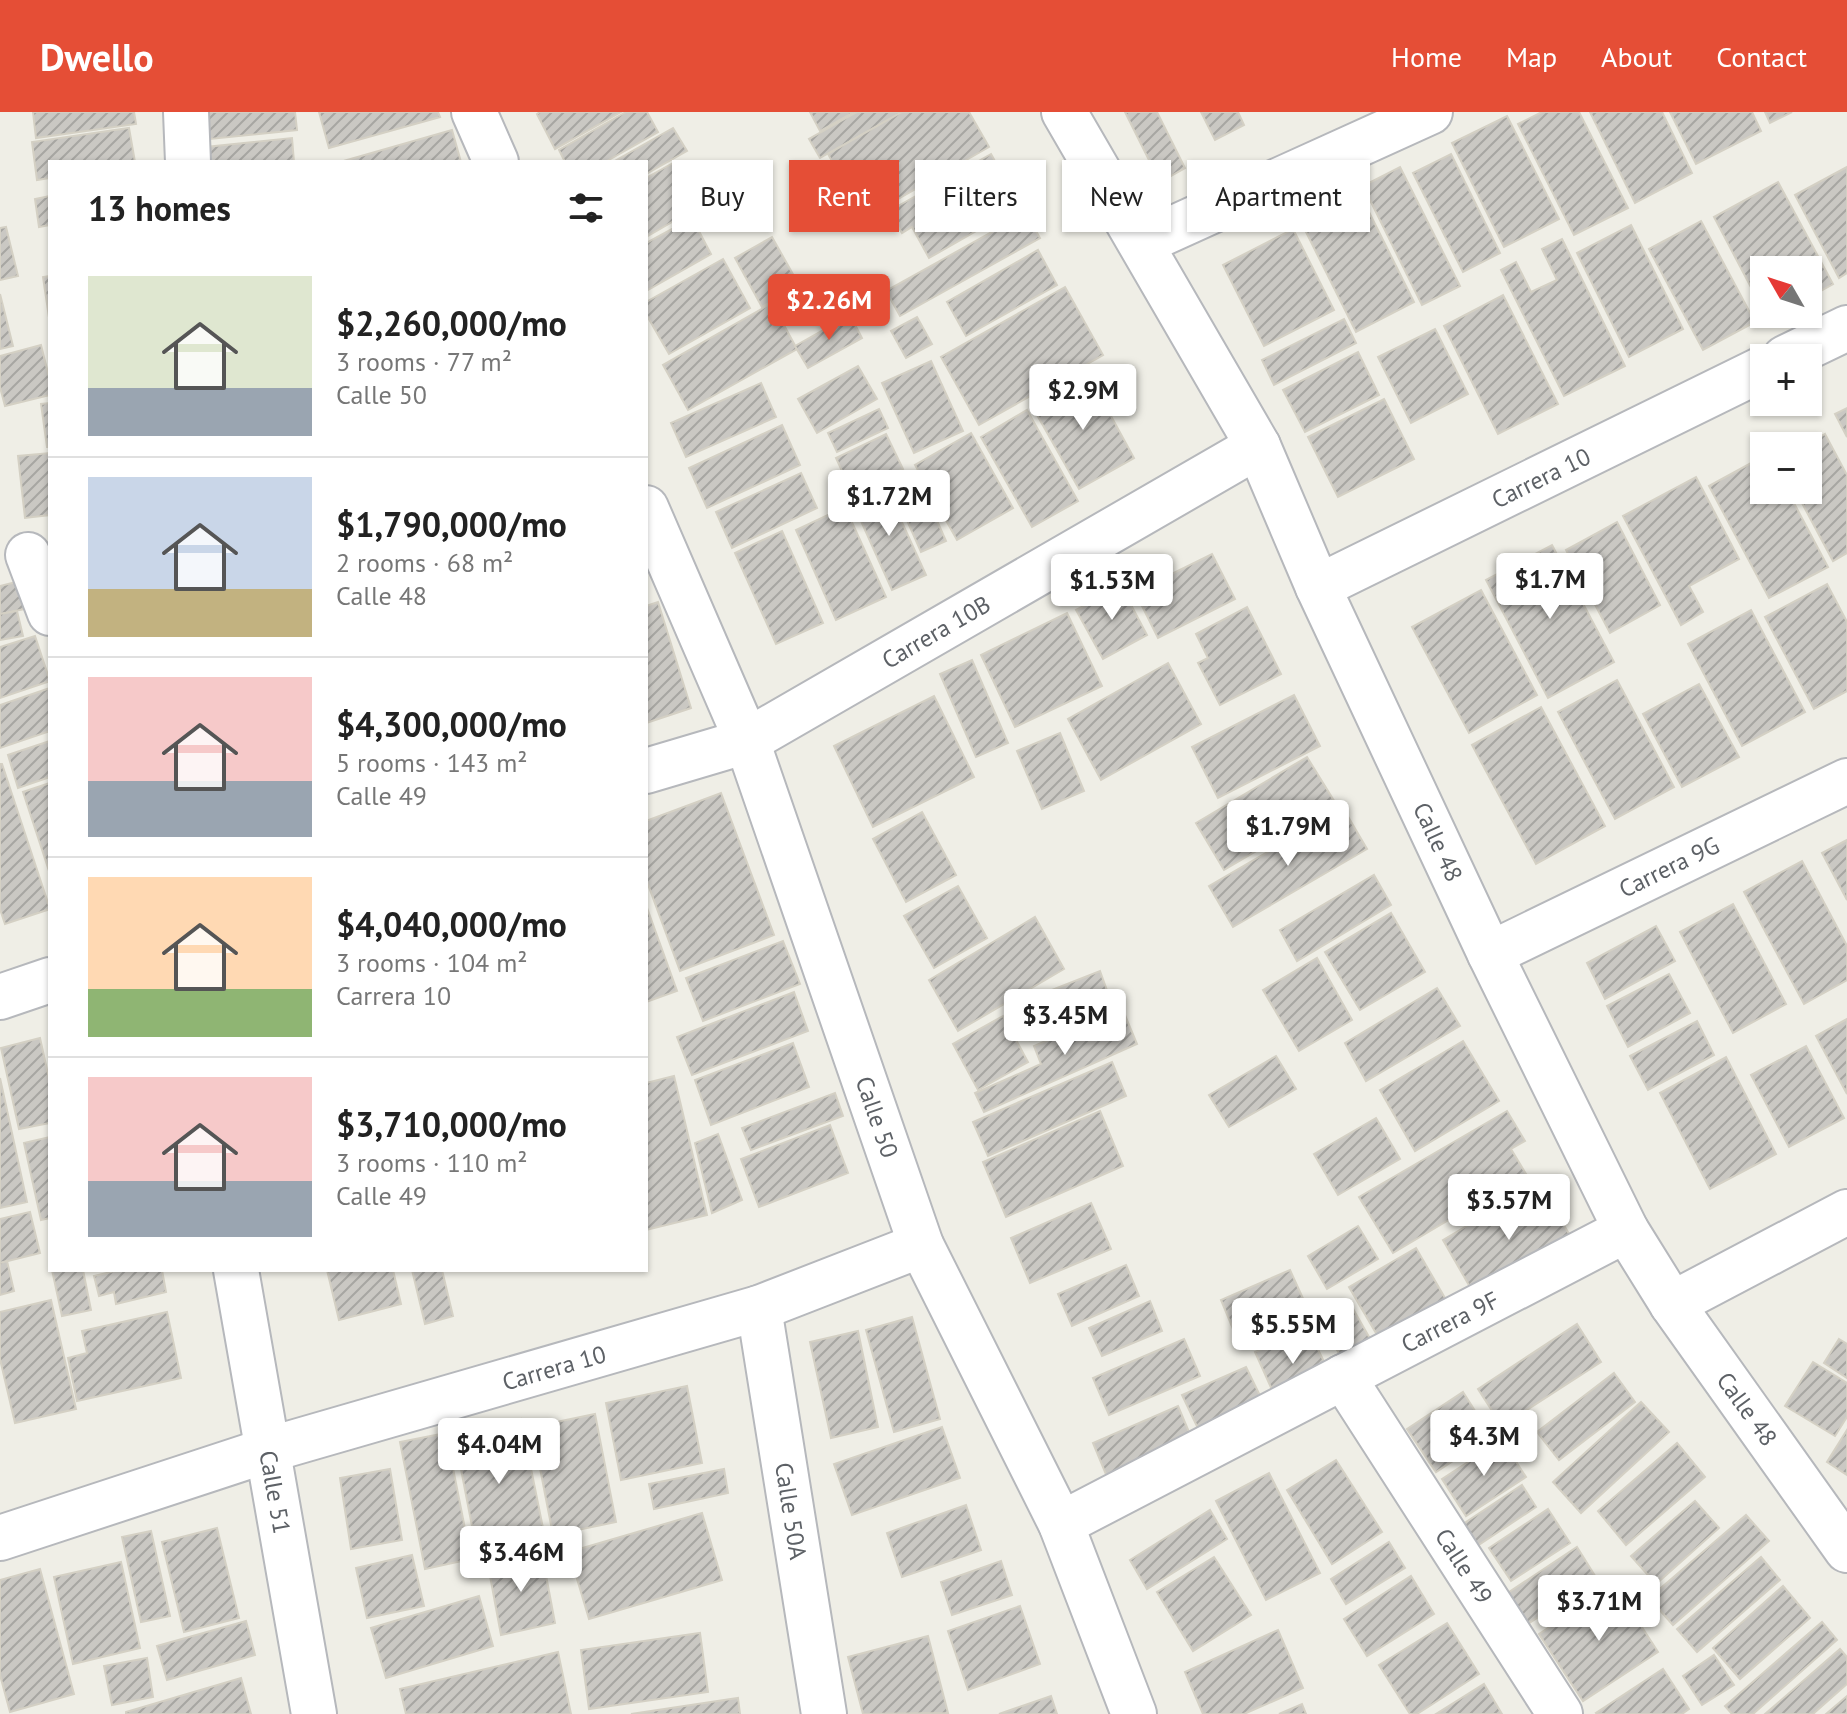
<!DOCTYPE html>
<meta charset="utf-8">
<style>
body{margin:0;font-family:"PT Sans",sans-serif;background:#f6f6f6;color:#222;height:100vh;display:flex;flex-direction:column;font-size:30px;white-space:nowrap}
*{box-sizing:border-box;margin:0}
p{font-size:26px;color:#767676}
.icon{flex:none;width:44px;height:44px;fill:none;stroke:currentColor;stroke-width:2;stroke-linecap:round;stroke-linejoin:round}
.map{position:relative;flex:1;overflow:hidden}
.panel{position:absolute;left:48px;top:48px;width:600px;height:1112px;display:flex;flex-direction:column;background:#fff;border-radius:0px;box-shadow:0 2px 6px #0004}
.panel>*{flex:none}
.banner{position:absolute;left:672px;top:48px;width:760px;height:72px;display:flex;gap:16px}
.needle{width:52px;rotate:309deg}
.buttons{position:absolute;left:1750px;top:144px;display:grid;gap:16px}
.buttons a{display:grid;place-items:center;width:72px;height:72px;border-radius:0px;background:#fff;box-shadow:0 2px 6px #0004;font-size:40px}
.price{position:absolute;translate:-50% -68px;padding:0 18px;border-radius:8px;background:#fff;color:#222;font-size:26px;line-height:52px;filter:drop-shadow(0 2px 4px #0008)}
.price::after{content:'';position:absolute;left:50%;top:48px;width:24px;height:18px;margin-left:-12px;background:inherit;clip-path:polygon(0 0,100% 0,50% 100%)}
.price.selected{background:#e54e36;color:#fff}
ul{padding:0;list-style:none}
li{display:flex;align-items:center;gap:24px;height:200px;padding:0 40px}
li+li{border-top:2px solid #e0e0e0}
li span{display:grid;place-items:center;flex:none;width:224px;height:160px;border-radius:0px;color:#555}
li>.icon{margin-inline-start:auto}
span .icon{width:96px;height:96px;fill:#fffc;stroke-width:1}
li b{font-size:34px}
h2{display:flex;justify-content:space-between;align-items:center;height:96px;padding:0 40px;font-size:34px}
.pill{padding:0 28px;border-radius:0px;background:#fff;box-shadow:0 2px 6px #0004;font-size:28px;line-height:72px}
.pill.selected{background:#e54e36;color:#fff}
header{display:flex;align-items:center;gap:48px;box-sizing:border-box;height:112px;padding:0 40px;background:#e54e36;color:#fff}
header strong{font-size:38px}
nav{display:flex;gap:44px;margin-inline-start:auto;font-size:28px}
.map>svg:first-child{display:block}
.building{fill:url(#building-hatch);stroke:#d4d0c4;stroke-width:2}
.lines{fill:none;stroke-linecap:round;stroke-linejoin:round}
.minor-casing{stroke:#b6b8bc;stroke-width:48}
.minor{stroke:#fff;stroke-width:44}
.labels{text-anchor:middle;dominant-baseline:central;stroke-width:6;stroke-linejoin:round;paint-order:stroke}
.street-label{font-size:24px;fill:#5d6166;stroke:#fff}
</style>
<header>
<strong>Dwello</strong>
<nav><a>Home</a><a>Map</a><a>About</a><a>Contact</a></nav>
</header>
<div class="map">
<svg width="1847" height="1602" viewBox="0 0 1847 1602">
<defs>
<pattern id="building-hatch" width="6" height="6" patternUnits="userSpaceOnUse" patternTransform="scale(2)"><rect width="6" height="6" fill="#cac8c3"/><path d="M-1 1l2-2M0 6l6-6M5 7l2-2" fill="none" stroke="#a7a6a2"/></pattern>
</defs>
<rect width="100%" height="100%" fill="#efeee6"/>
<g class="building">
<polygon points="33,0 134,0 136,12 36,26"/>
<polygon points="207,0 295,0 297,18 210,27"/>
<polygon points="319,0 438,0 440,5 329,36"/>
<polygon points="540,0 621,0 555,37 537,2"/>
<polygon points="626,0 647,0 658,20 605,50 565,50 559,38"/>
<polygon points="810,0 854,0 820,19"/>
<polygon points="857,0 902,0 820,46 809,27"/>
<polygon points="902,0 969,0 989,35 879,98 853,54 839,62 828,42"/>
<polygon points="1125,0 1157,0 1185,56 1160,70"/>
<polygon points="1201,0 1238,0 1244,13 1215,28"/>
<polygon points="1542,0 1579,0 1628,96 1574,123 1518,12"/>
<polygon points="1590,0 1662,0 1692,61 1635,91"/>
<polygon points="1670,0 1752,0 1761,19 1696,52"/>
<polygon points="1765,0 1792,0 1770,11"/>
<polygon points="1507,4 1559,107 1504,135 1452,31"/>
<polygon points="129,16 135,50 50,50 50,66 37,68 32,30"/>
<polygon points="673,16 687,39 646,62 646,50 613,50"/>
<polygon points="452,18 461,50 340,50"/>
<polygon points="292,26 294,50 208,50 206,35"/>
<polygon points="991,42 1020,94 929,146 912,115 902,121 889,99"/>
<polygon points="1451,42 1500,141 1463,160 1413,61"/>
<polygon points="673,51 698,95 646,125 646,66"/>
<polygon points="1400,55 1460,174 1422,193 1363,74"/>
<polygon points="1847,55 1847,161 1839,166 1795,83"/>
<polygon points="1778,70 1833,172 1808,186 1808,158 1764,158 1764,200 1714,105"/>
<polygon points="50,84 50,113 39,115 35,87"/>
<polygon points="1361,84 1414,190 1356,220 1303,114"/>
<polygon points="1026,101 1040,126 900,204 886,179"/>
<polygon points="692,106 711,142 646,179 646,131"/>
<polygon points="1701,109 1755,210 1703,238 1649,137"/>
<polygon points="1631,113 1683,217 1629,245 1577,141"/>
<polygon points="6,115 18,164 0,168 0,116"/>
<polygon points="1293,117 1334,198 1264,234 1223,153"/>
<polygon points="772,125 799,173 762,195 735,146"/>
<polygon points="1562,127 1625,254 1564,284 1501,158 1516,150 1531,180 1557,168 1542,137"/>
<polygon points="1038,138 1057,173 966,224 947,190"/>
<polygon points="723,147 750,196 669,242 646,202 646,190"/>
<polygon points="50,164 50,212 43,165"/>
<polygon points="1065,175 1103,243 979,313 941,245"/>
<polygon points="0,182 13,234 0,237"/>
<polygon points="1503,183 1558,292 1498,322 1444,214"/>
<polygon points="772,191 797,237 688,298 663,253"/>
<polygon points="850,203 862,226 808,256 795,234"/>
<polygon points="917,205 932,232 906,246 891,219"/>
<polygon points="1344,207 1356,231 1274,273 1262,248"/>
<polygon points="1435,217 1468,282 1411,311 1378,245"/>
<polygon points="41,233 50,269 50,283 5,294 0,275 0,244"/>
<polygon points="1358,240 1379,283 1305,320 1283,278"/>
<polygon points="931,249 963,319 914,341 882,271"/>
<polygon points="858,254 877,287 817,321 798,287"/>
<polygon points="1088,262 1134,346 1079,377 1032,294"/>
<polygon points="761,271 776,305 686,345 671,311"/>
<polygon points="1384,287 1414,347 1338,385 1308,325"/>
<polygon points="50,291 50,335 47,335 41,292"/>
<polygon points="1847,296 1847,325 1835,302"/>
<polygon points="879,297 888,316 837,340 828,321"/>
<polygon points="1027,298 1078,389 1032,415 981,325"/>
<polygon points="782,313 800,353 707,396 689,356"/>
<polygon points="971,321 1013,396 957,428 915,353"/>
<polygon points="886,322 903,357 852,381 836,346"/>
<polygon points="1825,322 1847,363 1847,441 1833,449 1795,378 1808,378 1808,334 1804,334"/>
<polygon points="50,341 50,403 25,406 18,344"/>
<polygon points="1764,344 1764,378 1787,378 1828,455 1769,486 1709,374"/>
<polygon points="915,359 946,429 921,440 890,370"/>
<polygon points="801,361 817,396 732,436 716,400"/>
<polygon points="1696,365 1739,447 1689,474 1703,500 1681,513 1623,404"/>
<polygon points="885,373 926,463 892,478 852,389"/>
<polygon points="845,395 886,485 836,508 796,418"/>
<polygon points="1617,410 1660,493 1610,521 1566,438"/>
<polygon points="782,419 823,511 776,532 735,441"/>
<polygon points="1552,433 1614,550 1548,586 1486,468"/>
<polygon points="1212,442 1235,487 1158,526 1135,480"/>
<polygon points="24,468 30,496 0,502 0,474"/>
<polygon points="1827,472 1847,510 1847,579 1814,597 1765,505"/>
<polygon points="1121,474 1147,523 1103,547 1076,498"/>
<polygon points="1481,478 1537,583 1469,621 1412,515"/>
<polygon points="658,490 691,596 646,611 646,494"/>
<polygon points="1247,495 1281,562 1220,593 1198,551 1208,546 1196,522"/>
<polygon points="1751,498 1805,600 1742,634 1688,532"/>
<polygon points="17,499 23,524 0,528 0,502"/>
<polygon points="1067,501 1102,574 1015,615 981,543"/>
<polygon points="35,524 50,569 0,586 0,535"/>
<polygon points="972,548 1008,631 976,645 940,562"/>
<polygon points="1168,551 1201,612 1101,668 1068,607"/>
<polygon points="1617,568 1674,675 1615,707 1558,600"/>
<polygon points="1699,572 1739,645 1682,675 1643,602"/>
<polygon points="50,576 50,619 0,636 0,593"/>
<polygon points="1294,583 1320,634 1218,686 1192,635"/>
<polygon points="934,584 974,665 873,715 834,634"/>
<polygon points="1541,595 1605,714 1536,752 1472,633"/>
<polygon points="1060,621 1084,679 1042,697 1017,639"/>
<polygon points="50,629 50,665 18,676 8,643"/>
<polygon points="1307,645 1336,692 1224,758 1196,711"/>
<polygon points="0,652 2,652 50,797 5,812 0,797"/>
<polygon points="50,671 50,762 23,680"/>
<polygon points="721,681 774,823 680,859 646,767 646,709"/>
<polygon points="1343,696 1367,737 1233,815 1209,774"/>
<polygon points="922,700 956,763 906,790 873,727"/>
<polygon points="1847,728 1847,788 1822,741"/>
<polygon points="1802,749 1847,834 1847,868 1804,892 1744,780"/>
<polygon points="1374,763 1391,793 1297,849 1280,818"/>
<polygon points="958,774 987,826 934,856 904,804"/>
<polygon points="1733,792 1786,892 1733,921 1680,820"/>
<polygon points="646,793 677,879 646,890"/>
<polygon points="1391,801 1425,860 1360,898 1325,840"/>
<polygon points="1035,805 1064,857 958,919 929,868"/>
<polygon points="1656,814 1675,849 1605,887 1587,851"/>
<polygon points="783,829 800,872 703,909 686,866"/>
<polygon points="1317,846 1352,908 1299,939 1263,878"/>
<polygon points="1100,859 1113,895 1030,928 1016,892"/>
<polygon points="1669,862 1690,901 1628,935 1607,894"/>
<polygon points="1437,876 1460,914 1366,969 1345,931"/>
<polygon points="794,880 808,919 692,963 677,925"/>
<polygon points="1122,896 1137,932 984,1000 975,981 1041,952 1034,934"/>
<polygon points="1003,904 1028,950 978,978 953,932"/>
<polygon points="1847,907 1847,982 1816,924"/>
<polygon points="1697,909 1714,943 1648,978 1630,944"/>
<polygon points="40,926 50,971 50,1011 19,1017 1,936"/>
<polygon points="1463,929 1499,989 1415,1039 1380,978"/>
<polygon points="793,931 809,975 711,1013 695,968"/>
<polygon points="1806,934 1844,1006 1789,1035 1751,963"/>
<polygon points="1276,944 1296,977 1229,1015 1209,983"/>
<polygon points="1726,945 1776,1042 1710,1077 1660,981"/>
<polygon points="1112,950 1126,984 988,1044 973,1010"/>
<polygon points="674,964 707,1103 646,1118 646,971"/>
<polygon points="0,966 27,1090 0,1096"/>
<polygon points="835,981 843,1004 751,1038 742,1016"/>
<polygon points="1100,999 1123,1054 1006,1105 983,1050"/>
<polygon points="1507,999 1525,1029 1511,1037 1526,1062 1393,1141 1359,1085"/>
<polygon points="1376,1006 1400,1047 1338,1083 1314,1042"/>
<polygon points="830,1013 848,1061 759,1095 741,1047"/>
<polygon points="718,1022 742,1088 712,1101 695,1031"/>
<polygon points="50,1025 50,1106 41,1108 24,1031"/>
<polygon points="1539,1071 1575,1132 1478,1189 1443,1128"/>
<polygon points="1091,1091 1111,1137 1030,1171 1011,1126"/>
<polygon points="30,1100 40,1141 0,1151 0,1107"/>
<polygon points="1358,1114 1378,1147 1327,1177 1308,1144"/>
<polygon points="1416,1136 1449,1193 1383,1233 1349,1175"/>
<polygon points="7,1149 14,1179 0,1183 0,1151"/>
<polygon points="1126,1153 1139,1184 1072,1214 1058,1182"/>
<polygon points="52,1158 83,1158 91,1198 62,1204"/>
<polygon points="119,1158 162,1158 166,1180 116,1192 114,1180 99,1184 94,1164"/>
<polygon points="327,1158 393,1158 401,1192 339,1208"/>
<polygon points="412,1158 442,1158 453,1204 425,1212"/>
<polygon points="1290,1158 1311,1204 1240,1234 1221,1188"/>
<polygon points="51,1188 76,1297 15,1311 0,1247 0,1200"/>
<polygon points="1348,1188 1376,1237 1346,1254 1319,1206"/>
<polygon points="1150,1189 1162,1219 1102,1244 1089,1216"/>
<polygon points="167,1200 181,1266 77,1289 68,1246 87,1241 82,1219"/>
<polygon points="912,1205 940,1307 894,1320 866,1218"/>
<polygon points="1577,1212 1601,1250 1502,1314 1478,1277"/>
<polygon points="1308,1217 1332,1266 1278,1291 1255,1240"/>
<polygon points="858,1219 878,1315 831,1326 810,1230"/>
<polygon points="1184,1227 1200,1264 1109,1303 1093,1266"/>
<polygon points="1839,1227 1847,1232 1847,1266 1824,1251"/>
<polygon points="1813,1250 1847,1271 1847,1305 1835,1324 1785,1294"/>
<polygon points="1246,1255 1268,1300 1204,1329 1182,1283"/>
<polygon points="1614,1261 1635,1290 1559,1348 1537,1320"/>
<polygon points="687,1274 702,1351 621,1368 606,1291"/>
<polygon points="1463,1280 1491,1324 1436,1360 1407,1317"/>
<polygon points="1641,1290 1669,1320 1581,1401 1553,1370"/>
<polygon points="1178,1294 1197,1339 1112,1377 1093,1331"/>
<polygon points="595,1302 616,1410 553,1423 532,1315"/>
<polygon points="521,1307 545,1426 477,1440 454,1321"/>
<polygon points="942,1315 960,1366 852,1403 834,1352"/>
<polygon points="1847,1318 1847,1363 1827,1350"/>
<polygon points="446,1321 471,1447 425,1457 400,1330"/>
<polygon points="1502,1328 1526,1365 1466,1404 1442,1367"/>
<polygon points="1677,1331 1705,1365 1626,1433 1598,1399"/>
<polygon points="1336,1348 1382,1420 1332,1452 1287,1378"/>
<polygon points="390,1357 402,1428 351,1437 340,1366"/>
<polygon points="724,1357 728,1381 654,1397 649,1372"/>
<polygon points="1269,1361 1320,1461 1266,1488 1216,1389"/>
<polygon points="1522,1373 1536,1395 1477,1434 1463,1412"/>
<polygon points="1695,1389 1719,1416 1656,1472 1631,1444"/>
<polygon points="966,1393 981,1438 902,1465 887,1421"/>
<polygon points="1548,1397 1570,1431 1511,1469 1489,1436"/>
<polygon points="1210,1398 1227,1427 1147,1477 1130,1448"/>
<polygon points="702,1401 722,1468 589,1507 569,1440"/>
<polygon points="1746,1403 1769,1429 1673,1513 1649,1486"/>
<polygon points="217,1416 239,1506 184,1520 162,1430"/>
<polygon points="151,1419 170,1504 141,1510 122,1425"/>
<polygon points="1389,1430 1405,1456 1346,1492 1331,1467"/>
<polygon points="1577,1435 1597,1467 1526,1513 1506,1482"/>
<polygon points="542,1442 555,1511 501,1523 488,1453"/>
<polygon points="412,1443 424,1494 367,1506 356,1456"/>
<polygon points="1214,1445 1251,1503 1193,1539 1157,1480"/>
<polygon points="1761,1445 1780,1468 1697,1540 1677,1517"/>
<polygon points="1001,1449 1012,1483 952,1503 941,1470"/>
<polygon points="121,1450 140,1536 73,1552 54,1465"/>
<polygon points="40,1457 74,1582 10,1600 0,1563 0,1468"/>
<polygon points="1411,1464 1434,1502 1367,1544 1344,1507"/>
<polygon points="1614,1472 1658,1540 1583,1589 1539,1522"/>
<polygon points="1783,1474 1810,1506 1740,1567 1713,1536"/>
<polygon points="479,1484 493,1534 386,1566 371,1516"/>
<polygon points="1020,1494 1040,1552 968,1578 948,1519"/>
<polygon points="246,1509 255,1543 167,1568 157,1534"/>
<polygon points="1822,1510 1837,1528 1753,1602 1732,1602 1725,1594"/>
<polygon points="1447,1511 1479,1562 1417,1602 1410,1602 1379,1553"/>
<polygon points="1278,1518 1303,1576 1244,1602 1203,1602 1185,1560"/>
<polygon points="700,1521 708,1580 589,1597 581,1538"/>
<polygon points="928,1524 948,1601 863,1602 848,1545"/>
<polygon points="1840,1537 1847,1545 1847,1572 1813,1602 1765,1602"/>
<polygon points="558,1540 571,1602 406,1602 400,1577"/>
<polygon points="1714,1543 1734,1573 1702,1593 1683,1564"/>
<polygon points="147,1546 153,1585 112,1593 104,1554"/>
<polygon points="1663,1557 1689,1597 1682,1602 1597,1602 1596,1601"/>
<polygon points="241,1566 251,1602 126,1602 126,1600"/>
<polygon points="1484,1572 1502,1602 1436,1602"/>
<polygon points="1051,1584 1057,1602 999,1602"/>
<polygon points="1847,1584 1847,1602 1826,1602"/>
<polygon points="738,1586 740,1602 631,1602"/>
<polygon points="1302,1592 1306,1602 1279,1602"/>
</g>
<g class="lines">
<g class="minor-casing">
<g id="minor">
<polyline points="186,0 188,50"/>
<polyline points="474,0 496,50"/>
<polyline points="1064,0 1258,334 1318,475 1490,842 1626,1118 1672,1192 1847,1438"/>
<polyline points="1141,131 1430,0"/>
<polyline points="1785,246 1847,216"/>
<polyline points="646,396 747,629 921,1133 1061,1412 1134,1602"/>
<polyline points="28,443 50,501"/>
<polyline points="1318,475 1764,256"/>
<polyline points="646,659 747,629 1258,334"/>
<polyline points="1490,842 1847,669"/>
<polyline points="0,885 50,868"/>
<polyline points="236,1158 314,1602"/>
<polyline points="1672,1192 1847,1100"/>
<polyline points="759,1196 824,1602"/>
<polyline points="1343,1265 1560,1602"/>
<polyline points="1061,1412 1626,1118"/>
<polyline points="0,1426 268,1338 759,1196 921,1133"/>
</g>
</g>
<use href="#minor" class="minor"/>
</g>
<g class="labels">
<g class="street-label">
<text transform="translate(1541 366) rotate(-26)">Carrera 10</text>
<text transform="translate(936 520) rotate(-30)">Carrera 10B</text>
<text transform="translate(1438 730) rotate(65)">Calle 48</text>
<text transform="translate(1669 755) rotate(-26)">Carrera 9G</text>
<text transform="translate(877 1005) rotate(71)">Calle 50</text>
<text transform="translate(1450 1210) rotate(-27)">Carrera 9F</text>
<text transform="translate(554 1256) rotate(-16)">Carrera 10</text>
<text transform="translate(1747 1297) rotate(54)">Calle 48</text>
<text transform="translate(275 1380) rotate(80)">Calle 51</text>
<text transform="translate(791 1399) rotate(81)">Calle 50A</text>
<text transform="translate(1464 1454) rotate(57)">Calle 49</text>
</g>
</g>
</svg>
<div class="buttons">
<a><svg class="needle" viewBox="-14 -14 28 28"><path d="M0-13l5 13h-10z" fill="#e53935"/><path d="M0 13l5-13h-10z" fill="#767676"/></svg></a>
<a>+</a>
<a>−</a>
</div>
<b class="price selected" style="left:829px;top:230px">$2.26M</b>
<b class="price" style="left:1083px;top:320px">$2.9M</b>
<b class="price" style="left:889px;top:426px">$1.72M</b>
<b class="price" style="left:1550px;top:509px">$1.7M</b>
<b class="price" style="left:1112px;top:510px">$1.53M</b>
<b class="price" style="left:1288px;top:756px">$1.79M</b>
<b class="price" style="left:1065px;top:945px">$3.45M</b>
<b class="price" style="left:1509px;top:1130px">$3.57M</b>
<b class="price" style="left:1293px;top:1254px">$5.55M</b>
<b class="price" style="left:1484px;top:1366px">$4.3M</b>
<b class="price" style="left:499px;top:1374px">$4.04M</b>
<b class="price" style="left:521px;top:1482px">$3.46M</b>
<b class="price" style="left:1599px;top:1531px">$3.71M</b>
<div class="banner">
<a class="pill">Buy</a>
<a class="pill selected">Rent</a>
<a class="pill">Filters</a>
<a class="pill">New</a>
<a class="pill">Apartment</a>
</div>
<section class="panel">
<h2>13 homes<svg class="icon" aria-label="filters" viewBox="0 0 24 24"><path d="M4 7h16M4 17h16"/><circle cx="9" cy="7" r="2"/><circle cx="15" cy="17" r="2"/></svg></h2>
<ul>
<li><span style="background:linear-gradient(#dfe7d0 70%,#9aa5b1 0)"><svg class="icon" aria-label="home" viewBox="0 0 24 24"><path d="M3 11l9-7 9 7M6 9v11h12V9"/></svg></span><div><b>$2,260,000/mo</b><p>3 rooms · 77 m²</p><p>Calle 50</p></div></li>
<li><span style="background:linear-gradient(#c9d6e8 70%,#c2b280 0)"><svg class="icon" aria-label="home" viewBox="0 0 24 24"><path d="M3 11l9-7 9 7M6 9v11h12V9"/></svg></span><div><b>$1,790,000/mo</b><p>2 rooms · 68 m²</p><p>Calle 48</p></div></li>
<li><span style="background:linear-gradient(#f6c9c9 65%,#9aa5b1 0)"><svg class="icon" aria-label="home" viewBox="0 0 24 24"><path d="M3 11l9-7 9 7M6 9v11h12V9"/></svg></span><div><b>$4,300,000/mo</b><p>5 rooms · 143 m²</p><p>Calle 49</p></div></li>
<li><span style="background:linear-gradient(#ffd9b3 70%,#8fb573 0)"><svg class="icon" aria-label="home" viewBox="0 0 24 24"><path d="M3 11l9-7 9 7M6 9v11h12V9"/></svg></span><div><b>$4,040,000/mo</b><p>3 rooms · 104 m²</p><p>Carrera 10</p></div></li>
<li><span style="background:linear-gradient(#f6c9c9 65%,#9aa5b1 0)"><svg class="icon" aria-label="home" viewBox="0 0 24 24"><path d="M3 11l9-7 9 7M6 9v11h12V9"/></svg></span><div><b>$3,710,000/mo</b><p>3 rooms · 110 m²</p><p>Calle 49</p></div></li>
</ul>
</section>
</div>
